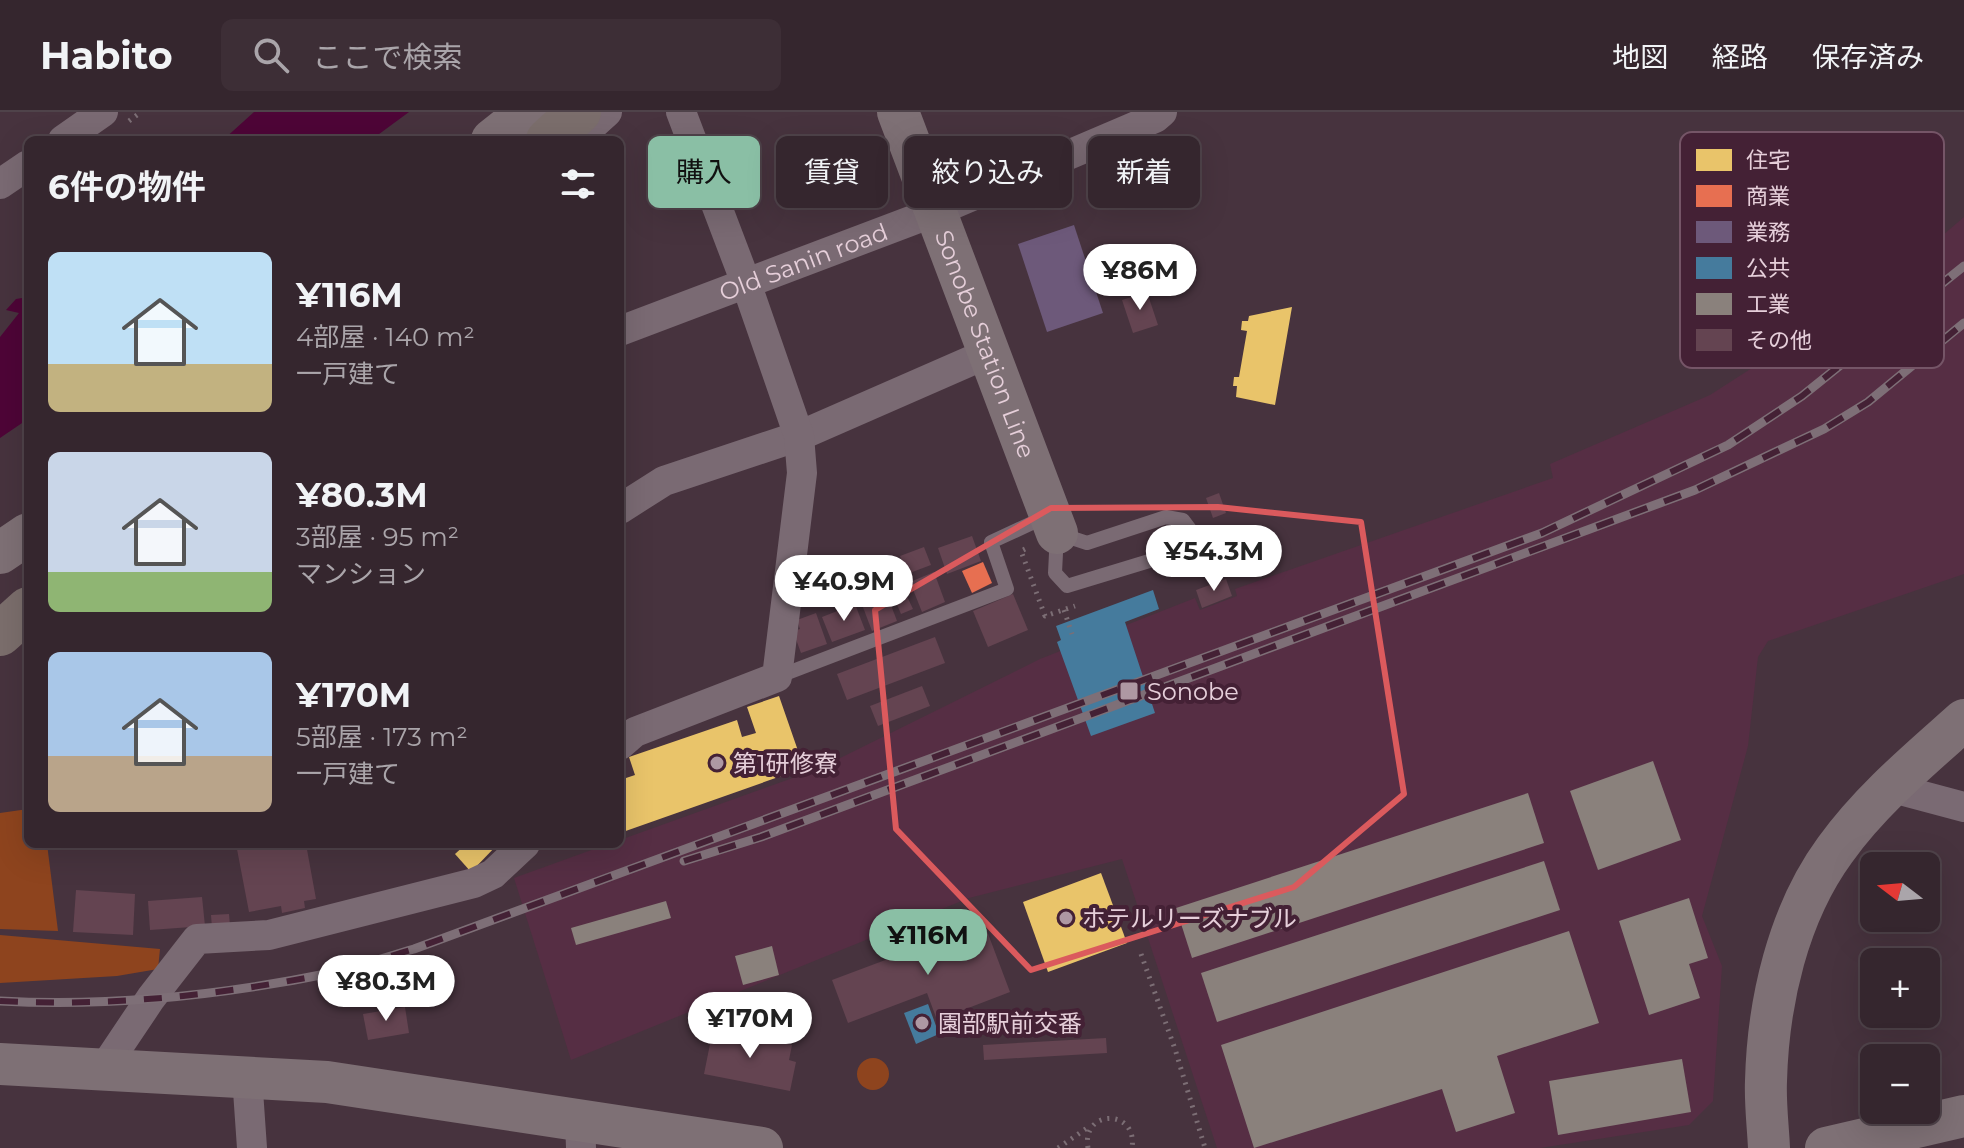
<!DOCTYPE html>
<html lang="ja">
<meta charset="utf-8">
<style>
body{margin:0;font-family:Montserrat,"Noto Sans JP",sans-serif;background:#3d2e36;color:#f1f3f6;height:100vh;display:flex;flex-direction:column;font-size:30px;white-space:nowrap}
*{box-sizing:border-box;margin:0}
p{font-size:26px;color:#aaa5aa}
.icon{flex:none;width:44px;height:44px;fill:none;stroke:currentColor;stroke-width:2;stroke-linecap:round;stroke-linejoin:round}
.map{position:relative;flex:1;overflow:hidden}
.sheet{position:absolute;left:24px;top:24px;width:600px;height:712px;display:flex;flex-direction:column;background:#35262e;border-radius:12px;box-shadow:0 8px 32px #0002,0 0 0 2px #4f434a}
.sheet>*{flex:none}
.hud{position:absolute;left:648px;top:24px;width:760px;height:72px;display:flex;gap:16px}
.needle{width:52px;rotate:286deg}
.controls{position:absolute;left:1860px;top:740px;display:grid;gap:16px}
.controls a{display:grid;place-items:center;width:80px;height:80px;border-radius:12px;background:#35262e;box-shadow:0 8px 32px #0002,0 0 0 2px #4f434a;font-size:40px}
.price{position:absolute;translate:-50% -68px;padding:0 18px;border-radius:28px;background:#fff;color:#222;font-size:26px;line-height:52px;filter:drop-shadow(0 2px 4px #0008)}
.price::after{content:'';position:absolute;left:50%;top:48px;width:24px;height:18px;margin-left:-12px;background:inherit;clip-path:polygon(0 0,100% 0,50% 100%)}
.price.current{background:#8abfa5;color:#111}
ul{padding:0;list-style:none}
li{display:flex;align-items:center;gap:24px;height:200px;padding:0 24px}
li span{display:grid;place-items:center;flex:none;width:224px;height:160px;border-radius:12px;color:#555}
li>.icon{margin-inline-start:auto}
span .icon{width:96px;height:96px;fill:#fffc;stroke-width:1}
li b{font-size:34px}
h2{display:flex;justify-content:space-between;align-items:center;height:96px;padding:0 24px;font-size:34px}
.tag{padding:0 28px;border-radius:12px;background:#35262e;box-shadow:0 8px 32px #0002,0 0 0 2px #4f434a;font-size:28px;line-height:72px}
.tag.current{background:#8abfa5;color:#111}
header{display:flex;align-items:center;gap:48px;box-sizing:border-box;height:112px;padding:0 40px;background:#35262e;border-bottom:2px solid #4f434a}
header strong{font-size:38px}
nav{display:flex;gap:44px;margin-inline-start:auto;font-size:28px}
.search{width:560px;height:72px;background:#3d2e36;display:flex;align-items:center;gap:20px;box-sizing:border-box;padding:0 28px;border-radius:12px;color:#aaa5aa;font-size:30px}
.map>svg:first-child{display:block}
.built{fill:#562e44}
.green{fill:#8e441e}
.water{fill:#4e0537}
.homes{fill:#e9c46a}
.shops{fill:#e76f51}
.offices{fill:#6d597a}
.public{fill:#457b9d}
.industry{fill:#8a817c}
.building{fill:#644451}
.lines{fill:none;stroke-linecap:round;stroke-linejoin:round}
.path{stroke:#7c6e75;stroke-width:5;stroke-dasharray:2 6;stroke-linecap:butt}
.lane{stroke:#7a6a73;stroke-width:14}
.street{stroke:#7a6a73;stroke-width:30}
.secondary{stroke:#7e7075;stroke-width:42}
.highway{stroke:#7b6e6c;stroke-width:44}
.rail-casing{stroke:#7e6f77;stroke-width:9}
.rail{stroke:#442135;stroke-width:6;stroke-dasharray:18;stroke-linecap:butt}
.marked{fill:none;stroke:#db5a5d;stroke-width:6;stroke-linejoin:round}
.poi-dot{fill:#ae98a3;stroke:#442135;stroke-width:3}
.labels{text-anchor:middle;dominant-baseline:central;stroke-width:8;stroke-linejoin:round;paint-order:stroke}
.street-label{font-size:24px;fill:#e6cfda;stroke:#442135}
.poi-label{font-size:24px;fill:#e6cfda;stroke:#442135;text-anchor:start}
.key{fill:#442135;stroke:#755567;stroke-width:2}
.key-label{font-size:22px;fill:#e6cfda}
</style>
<header>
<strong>Habito</strong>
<div class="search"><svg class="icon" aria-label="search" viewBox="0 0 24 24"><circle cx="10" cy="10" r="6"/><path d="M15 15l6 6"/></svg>ここで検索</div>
<nav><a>地図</a><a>経路</a><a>保存済み</a></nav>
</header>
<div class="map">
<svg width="1964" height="1036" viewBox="0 0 1964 1036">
<rect width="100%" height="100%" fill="#47333e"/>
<polygon class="built" points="1964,105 1964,462 1768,529 1758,545 1748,634 1702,804 1722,854 1713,989 1689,1013 1540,1036 1217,1036 1122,747 969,786 571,948 514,766 608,732 620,732 620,728 818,657 1040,547 1195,486 1200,498 1237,484 1235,477 1553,366 1550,352 1710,283 1894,165"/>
<g class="green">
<polygon points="28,697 28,732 47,732 58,819 0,817 0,701"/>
<polygon points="0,823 160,837 158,857 117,864 0,871"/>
<circle cx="873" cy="962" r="16"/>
</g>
<g class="water">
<polygon points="254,0 409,0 371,28 223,28"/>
<polygon points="28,185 28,307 0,326 0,225 19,201 6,198 16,187"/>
</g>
<g class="homes">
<polygon points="1292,195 1275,293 1236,285 1237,274 1233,274 1234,265 1239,265 1247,219 1241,218 1242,209 1248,209 1249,204"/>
<polygon points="779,584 804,656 620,721 620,668 635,663 629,645 737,608 742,625 756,621 747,595"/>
<polygon points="466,732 498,732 471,760 455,742"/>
<polygon points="1101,761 1127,831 1048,860 1023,790"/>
</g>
<polygon class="shops" points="983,450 992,471 972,481 962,459"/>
<polygon class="offices" points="1074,113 1103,201 1047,220 1018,132"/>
<g class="public">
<polygon points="1153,478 1159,497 1125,510 1155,601 1091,624 1057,530 1061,528 1056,514"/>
<polygon points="928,892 939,922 916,932 904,901"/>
</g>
<g class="industry">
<polygon points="1653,649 1681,728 1598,758 1570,679"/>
<polygon points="1528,681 1544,731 1192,846 1176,796"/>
<polygon points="1544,749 1560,798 1217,910 1201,861"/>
<polygon points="1689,786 1708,846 1689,852 1700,886 1649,903 1619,809"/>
<polygon points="666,789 671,806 576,833 571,816"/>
<polygon points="1569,819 1599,911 1497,944 1515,1001 1456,1020 1442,977 1254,1036 1221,933"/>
<polygon points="772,834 779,863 743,873 735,844"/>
<polygon points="1682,947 1691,1000 1558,1023 1549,969"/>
</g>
<g class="building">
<polygon points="1147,180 1158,213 1133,221 1122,188"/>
<polygon points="1219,381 1226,401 1213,406 1206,386"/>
<polygon points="972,424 981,449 947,462 938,436"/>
<polygon points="924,435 931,453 907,462 900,444"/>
<polygon points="934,460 945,490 922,500 910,470"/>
<polygon points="1226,467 1232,484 1202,496 1196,478"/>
<polygon points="903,476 913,497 901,502 892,481"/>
<polygon points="886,480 897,509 872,519 861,490"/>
<polygon points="1013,482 1028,518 988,535 973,499"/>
<polygon points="855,492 865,518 832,530 822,505"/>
<polygon points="816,501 827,532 801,541 793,519 800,517 797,508"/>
<polygon points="935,525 945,551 847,588 837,562"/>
<polygon points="922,574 930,594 878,614 870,594"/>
<polygon points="236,732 306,732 316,787 304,789 305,796 282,801 281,794 249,800"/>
<polygon points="76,778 135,782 133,823 73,820"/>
<polygon points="202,785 205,814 150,818 148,789"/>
<polygon points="229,802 230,814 212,816 211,803"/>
<polygon points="984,811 1010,880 937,908 927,881 848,911 832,868"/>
<polygon points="405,895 409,921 368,928 363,902"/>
<polygon points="713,917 792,933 789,948 796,950 790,979 704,962"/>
<polygon points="1106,926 1107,941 984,948 983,933"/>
</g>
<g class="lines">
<g class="path">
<polyline points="129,9 141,0"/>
<polyline points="1025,437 1021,439 1045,504 1075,494"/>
<polyline points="1064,498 1072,522"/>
<polyline points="1141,842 1175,937 1205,1036"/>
<polyline points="1058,1036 1090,1014"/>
<path d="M 1088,1036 C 1081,997 1138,996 1132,1036"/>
</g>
<g class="lane">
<polygon points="1166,405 1183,408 1192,420 1192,436 1067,474 1055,461 1057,421 1087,431"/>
<polyline points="777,565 1007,477 991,430 1045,405"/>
</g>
<g class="street">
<polyline points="63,28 103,0"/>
<polyline points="576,28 607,0"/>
<polyline points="0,72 28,53"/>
<path id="s1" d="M 620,219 L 937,99 L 1155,6 L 1162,0"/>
<polyline points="620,397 664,369 799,324 991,240"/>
<polyline points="620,633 635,620 777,565 802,361 799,324 746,171 681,0"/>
<polyline points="1889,675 1964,695"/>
<polyline points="104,956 151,886 197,827 269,823 474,771 493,762 525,732"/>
<polyline points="247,964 252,1036"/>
<polyline points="580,1006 581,1036"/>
</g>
<g class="secondary">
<path id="s2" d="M 898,0 L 1057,421"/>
<polyline points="492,28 527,0"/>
<polyline points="0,441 28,422"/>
<polyline points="0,952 327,970 762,1036"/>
<path d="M 1769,1036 C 1768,1014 1765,991 1766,969 C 1768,890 1788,802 1835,738 C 1871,688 1918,649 1964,608"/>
<polyline points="1826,1036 1964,1004"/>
</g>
<g class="highway">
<polyline points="548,28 579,0"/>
<polyline points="0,522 28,497"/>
</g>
<g class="rail-casing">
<g id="rail">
<polyline points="684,749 761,725 1695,378 1824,317 1868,290 1964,211"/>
<path d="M 0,889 C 110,895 223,883 331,861 C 359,855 386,845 414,837 L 1542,421 L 1728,333 L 1802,284 L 1964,154"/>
</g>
</g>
<use href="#rail" class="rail"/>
</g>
<path class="marked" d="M 1218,395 L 1361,410 L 1404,682 L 1294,775 L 1031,858 L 896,717 L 875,498 L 1051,396 Z"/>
<g class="poi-dot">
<rect x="1119" y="569" width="20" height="20" rx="4"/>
<circle cx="717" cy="651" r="8"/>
<circle cx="1066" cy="806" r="8"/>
<circle cx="922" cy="911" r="8"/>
</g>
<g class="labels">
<g class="street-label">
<text stroke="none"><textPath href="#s1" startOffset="196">Old Sanin road</textPath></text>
<text stroke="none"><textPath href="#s2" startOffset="248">Sonobe Station Line</textPath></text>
</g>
<g class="poi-label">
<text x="1147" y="579">Sonobe</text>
<text x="733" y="651">第1研修寮</text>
<text x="1082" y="806">ホテルリーズナブル</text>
<text x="938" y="911">園部駅前交番</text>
</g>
</g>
<rect x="1680" y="20" width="264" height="236" rx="12" class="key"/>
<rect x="1696" y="37" width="36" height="22" fill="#e9c46a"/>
<rect x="1696" y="73" width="36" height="22" fill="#e76f51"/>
<rect x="1696" y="109" width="36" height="22" fill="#6d597a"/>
<rect x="1696" y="145" width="36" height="22" fill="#457b9d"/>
<rect x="1696" y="181" width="36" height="22" fill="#8a817c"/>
<rect x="1696" y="217" width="36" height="22" fill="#644451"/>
<g class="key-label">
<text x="1746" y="56">住宅</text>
<text x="1746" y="92">商業</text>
<text x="1746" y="128">業務</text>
<text x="1746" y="164">公共</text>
<text x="1746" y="200">工業</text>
<text x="1746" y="236">その他</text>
</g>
</svg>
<div class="controls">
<a><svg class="needle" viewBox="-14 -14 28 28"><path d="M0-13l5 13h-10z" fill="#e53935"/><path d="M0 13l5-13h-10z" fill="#aaa5aa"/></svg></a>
<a>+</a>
<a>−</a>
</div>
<b class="price" style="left:1140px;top:200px">¥86M</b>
<b class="price" style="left:1214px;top:481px">¥54.3M</b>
<b class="price" style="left:844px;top:511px">¥40.9M</b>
<b class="price current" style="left:928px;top:865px">¥116M</b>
<b class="price" style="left:386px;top:911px">¥80.3M</b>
<b class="price" style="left:750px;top:948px">¥170M</b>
<div class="hud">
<a class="tag current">購入</a>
<a class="tag">賃貸</a>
<a class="tag">絞り込み</a>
<a class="tag">新着</a>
</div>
<section class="sheet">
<h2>6件の物件<svg class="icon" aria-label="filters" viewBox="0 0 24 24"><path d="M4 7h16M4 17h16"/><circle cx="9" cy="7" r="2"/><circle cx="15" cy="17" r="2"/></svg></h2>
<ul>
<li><span style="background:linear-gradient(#bfe0f5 70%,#c2b280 0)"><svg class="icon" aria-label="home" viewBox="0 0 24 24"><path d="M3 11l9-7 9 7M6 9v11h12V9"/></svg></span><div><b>¥116M</b><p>4部屋 · 140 m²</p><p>一戸建て</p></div></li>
<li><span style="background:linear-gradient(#c9d6e8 75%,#8fb573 0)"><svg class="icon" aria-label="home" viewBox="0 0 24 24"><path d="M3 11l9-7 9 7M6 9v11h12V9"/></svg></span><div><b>¥80.3M</b><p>3部屋 · 95 m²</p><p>マンション</p></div></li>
<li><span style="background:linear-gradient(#a9c7e8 65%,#b9a48a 0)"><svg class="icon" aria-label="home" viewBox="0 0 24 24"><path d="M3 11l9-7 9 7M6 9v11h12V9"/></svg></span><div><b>¥170M</b><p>5部屋 · 173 m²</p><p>一戸建て</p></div></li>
</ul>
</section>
</div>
